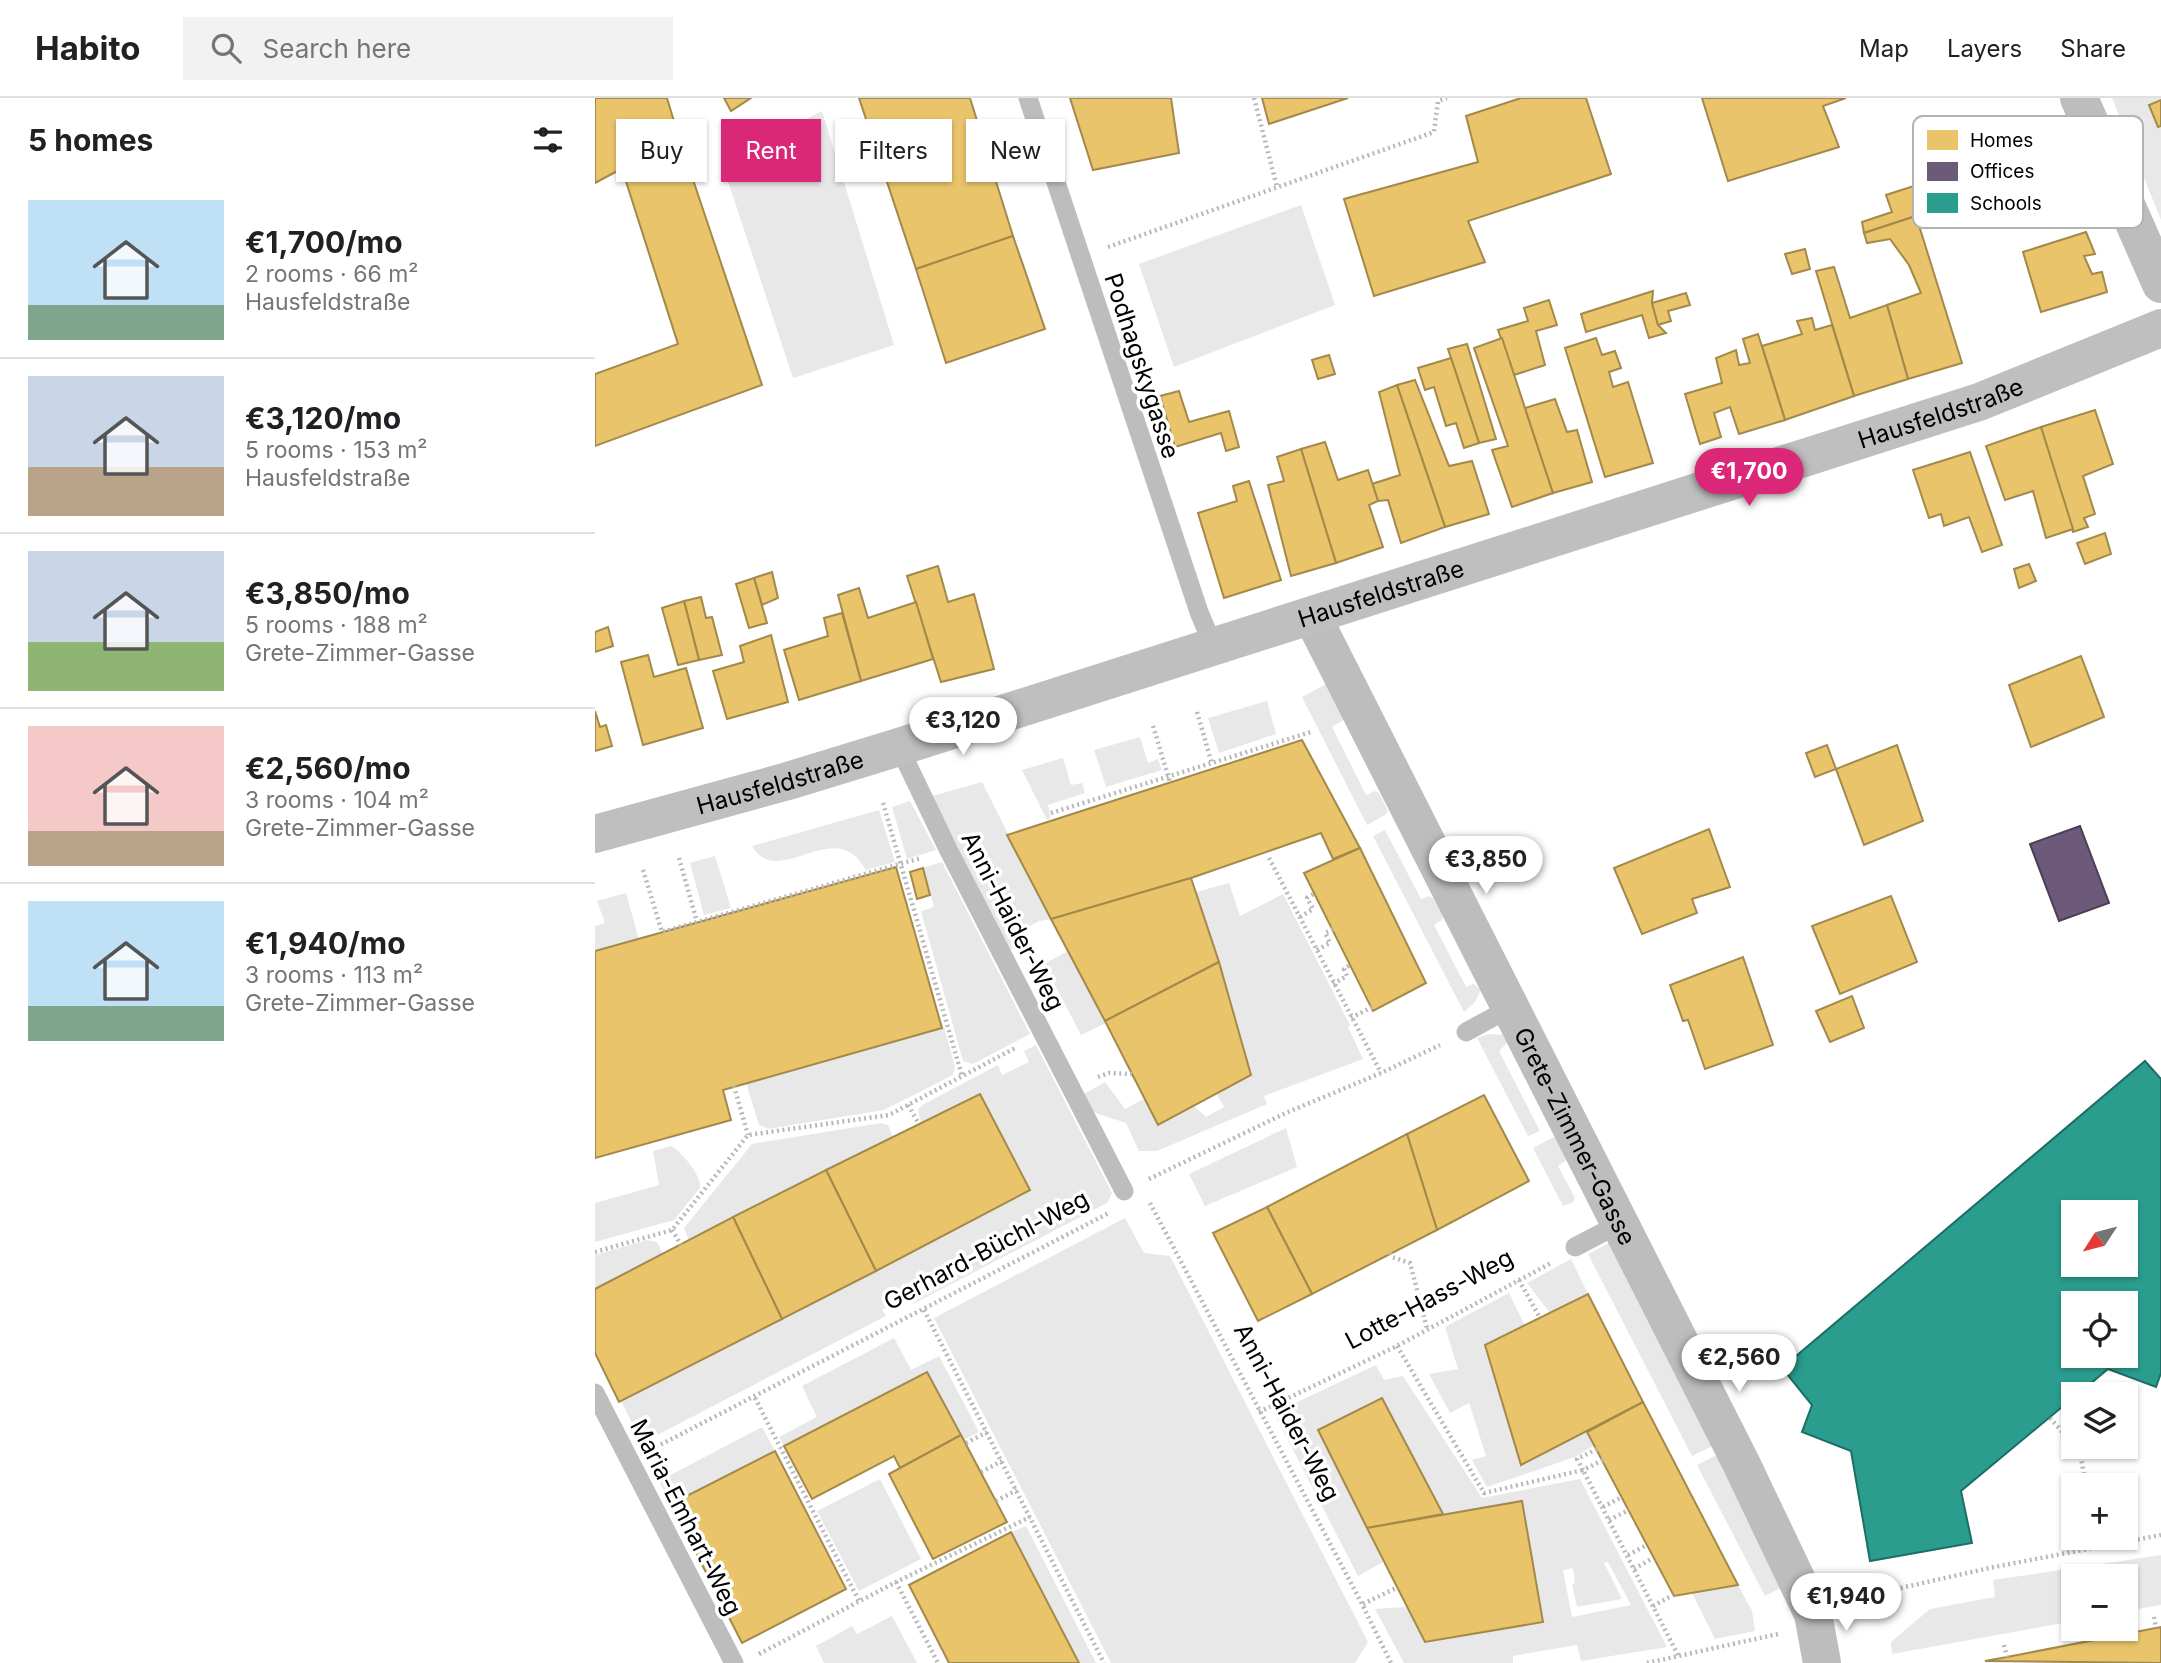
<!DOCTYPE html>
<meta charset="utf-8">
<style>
body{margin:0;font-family:Inter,sans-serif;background:#f2f2f2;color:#202124;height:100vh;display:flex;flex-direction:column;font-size:26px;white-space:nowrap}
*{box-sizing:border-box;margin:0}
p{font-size:23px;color:#757577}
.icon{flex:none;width:38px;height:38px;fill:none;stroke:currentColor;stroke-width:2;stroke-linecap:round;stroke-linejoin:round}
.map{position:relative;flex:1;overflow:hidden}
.side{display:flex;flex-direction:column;background:#fff;width:595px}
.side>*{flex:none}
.top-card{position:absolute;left:21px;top:21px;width:665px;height:63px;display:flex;gap:14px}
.needle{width:46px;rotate:234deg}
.tools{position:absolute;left:1466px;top:1102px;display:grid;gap:14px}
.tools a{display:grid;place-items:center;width:77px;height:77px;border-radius:0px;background:#fff;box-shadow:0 2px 5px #0004;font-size:35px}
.price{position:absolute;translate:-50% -60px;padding:0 16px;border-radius:24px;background:#fff;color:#222;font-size:23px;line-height:46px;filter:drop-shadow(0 2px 4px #0008)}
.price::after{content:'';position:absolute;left:50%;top:42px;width:21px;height:16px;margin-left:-10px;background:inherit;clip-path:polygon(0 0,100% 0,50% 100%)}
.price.current{background:#db2777;color:#fff}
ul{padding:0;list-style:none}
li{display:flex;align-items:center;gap:21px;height:175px;padding:0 28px}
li+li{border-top:2px solid #e0e0e0}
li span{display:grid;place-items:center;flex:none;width:196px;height:140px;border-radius:0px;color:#555}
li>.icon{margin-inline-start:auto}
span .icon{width:84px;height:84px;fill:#fffc;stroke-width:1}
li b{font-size:30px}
h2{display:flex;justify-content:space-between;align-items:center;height:84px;padding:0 28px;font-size:30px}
.tag{padding:0 24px;border-radius:0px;background:#fff;box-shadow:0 2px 5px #0004;font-size:24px;line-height:63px}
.tag.current{background:#db2777;color:#fff}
header{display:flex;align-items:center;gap:42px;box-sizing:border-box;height:98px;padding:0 35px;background:#fff;border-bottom:2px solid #e0e0e0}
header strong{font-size:33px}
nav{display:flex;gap:38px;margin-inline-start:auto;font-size:24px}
.search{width:490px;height:63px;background:#f2f2f2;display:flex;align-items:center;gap:18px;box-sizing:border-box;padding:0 24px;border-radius:0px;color:#757577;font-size:26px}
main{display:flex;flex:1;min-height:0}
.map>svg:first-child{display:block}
.green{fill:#e8e8e8;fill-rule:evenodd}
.homes{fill:#e9c46a;stroke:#a3894a;stroke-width:2}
.offices{fill:#6d597a;stroke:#4c3e55;stroke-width:2}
.schools{fill:#2a9d8f;stroke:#1d6e64;stroke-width:2;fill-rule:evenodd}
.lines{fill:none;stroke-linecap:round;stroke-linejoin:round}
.path{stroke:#b8b8b8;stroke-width:4.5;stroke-dasharray:2 3.5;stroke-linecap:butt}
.lane{stroke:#bdbdbd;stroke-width:19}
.street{stroke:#bdbdbd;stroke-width:38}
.secondary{stroke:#bfbfbf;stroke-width:38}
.labels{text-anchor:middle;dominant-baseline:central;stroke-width:7;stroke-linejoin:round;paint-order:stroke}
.street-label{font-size:24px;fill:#000;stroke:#fff}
.key{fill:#fff;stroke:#b2b2b2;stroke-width:2}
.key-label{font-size:19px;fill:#000}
</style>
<header>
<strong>Habito</strong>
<div class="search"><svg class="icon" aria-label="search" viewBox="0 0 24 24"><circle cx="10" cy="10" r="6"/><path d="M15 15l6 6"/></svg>Search here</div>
<nav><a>Map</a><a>Layers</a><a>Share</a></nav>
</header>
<main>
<section class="side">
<h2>5 homes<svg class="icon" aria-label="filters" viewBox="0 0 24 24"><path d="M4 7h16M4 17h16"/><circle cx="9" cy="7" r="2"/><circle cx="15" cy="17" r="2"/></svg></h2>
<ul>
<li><span style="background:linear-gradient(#bfe0f5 75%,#7fa58c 0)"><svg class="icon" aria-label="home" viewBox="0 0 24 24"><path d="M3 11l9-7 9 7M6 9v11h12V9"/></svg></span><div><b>€1,700/mo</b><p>2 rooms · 66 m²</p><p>Hausfeldstraße</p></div></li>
<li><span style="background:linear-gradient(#c9d6e8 65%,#b9a48a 0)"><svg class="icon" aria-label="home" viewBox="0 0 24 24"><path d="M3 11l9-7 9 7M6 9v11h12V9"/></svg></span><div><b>€3,120/mo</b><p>5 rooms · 153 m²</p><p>Hausfeldstraße</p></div></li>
<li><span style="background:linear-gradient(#c9d6e8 65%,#8fb573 0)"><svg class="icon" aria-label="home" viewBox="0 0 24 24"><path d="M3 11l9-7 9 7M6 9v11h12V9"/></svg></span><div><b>€3,850/mo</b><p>5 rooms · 188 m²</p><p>Grete-Zimmer-Gasse</p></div></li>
<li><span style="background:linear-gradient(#f6c9c9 75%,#b9a48a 0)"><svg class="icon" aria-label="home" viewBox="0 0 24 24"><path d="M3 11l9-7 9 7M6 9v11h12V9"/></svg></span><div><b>€2,560/mo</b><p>3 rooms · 104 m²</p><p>Grete-Zimmer-Gasse</p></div></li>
<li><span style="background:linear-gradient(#bfe0f5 75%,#7fa58c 0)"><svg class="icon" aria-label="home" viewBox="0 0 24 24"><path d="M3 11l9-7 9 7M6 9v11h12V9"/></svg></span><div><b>€1,940/mo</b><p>3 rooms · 113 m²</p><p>Grete-Zimmer-Gasse</p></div></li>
</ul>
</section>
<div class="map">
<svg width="1566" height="1565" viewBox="0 0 1566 1565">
<rect width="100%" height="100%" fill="#fff"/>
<g class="green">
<polygon points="1517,0 1566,0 1566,122"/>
<polygon points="227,13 299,247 198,280 127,65"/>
<polygon points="706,107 740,207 579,269 544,166"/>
<polygon points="733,585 750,621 737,629 771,697 780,693 784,695 793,713 790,717 772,727 707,599"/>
<polygon points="672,603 681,636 624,655 613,620"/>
<polygon points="545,639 553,665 563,661 567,672 511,689 499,652"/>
<polygon points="468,660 476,687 487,685 490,695 453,707 456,720 452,722 427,672"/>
<polygon points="387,684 456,821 444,823 430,831 435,841 415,852 337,698"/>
<polygon points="315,703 341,752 312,761 297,709"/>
<path d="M 284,712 L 300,764 L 271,772 C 268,768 265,762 261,759 C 230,729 181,789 157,748 Z"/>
<polygon points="790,732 826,801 834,798 839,801 848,818 847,822 839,827 871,889 879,886 886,892 880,904 869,914 778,738"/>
<polygon points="120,758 136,810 109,817 95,765"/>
<polygon points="347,764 435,936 378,966 368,963 326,813 339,809 328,770"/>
<polygon points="634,785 645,818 688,796 755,927 753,929 768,961 669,998 672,1006 562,1053 544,1053 531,1025 498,1014 489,996 510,984 530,1011 550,1000 563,1027 599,1008 611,1019 629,1009 622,996 656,977 601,794"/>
<polygon points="31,795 44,842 0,853 0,828 10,825 2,803"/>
<polygon points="473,853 511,925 486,937 449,866"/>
<polygon points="349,929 360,969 358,977 289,1012 173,1031 164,1027 151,985"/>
<polygon points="894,936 908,937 912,945 904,953 945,1033 933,1038 882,940"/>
<polygon points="441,947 517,1095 512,1105 318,1206 314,1199 287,1212 291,1218 47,1345 26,1303 435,1092 385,996 326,1026 323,1012 327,1007 403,967 407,977 434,964 429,953"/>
<polygon points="286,1025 293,1027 298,1039 138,1119 94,1143 89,1130 157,1046"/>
<polygon points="691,1030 702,1069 610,1108 594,1076"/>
<polygon points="961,1038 971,1062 963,1068 980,1100 978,1104 968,1108 938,1050"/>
<path d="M 76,1048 C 87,1054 107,1078 105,1090 L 79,1122 L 0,1144 L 0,1105 L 64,1087 L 58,1053 Z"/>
<polygon points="530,1120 549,1155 575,1158 773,1544 760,1565 516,1565 339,1220"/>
<polygon points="52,1142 62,1144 68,1156 0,1191 0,1157"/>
<polygon points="1014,1145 1118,1348 1097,1358 993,1156"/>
<polygon points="976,1161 993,1196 955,1215 932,1185"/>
<polygon points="914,1195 930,1228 890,1247 926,1366 992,1334 1000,1347 980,1359 892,1389 877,1362 891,1358 874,1305 855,1315 834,1276 863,1271 850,1229"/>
<polygon points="299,1240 316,1272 344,1258 384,1334 369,1342 332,1274 189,1348 184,1339 222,1319 207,1288"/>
<path d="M 781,1267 L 789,1282 L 808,1278 L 887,1400 L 985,1381 L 1072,1549 L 986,1563 L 982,1547 L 918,1558 L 918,1565 L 809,1565 L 780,1511 L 811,1509 L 830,1544 L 948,1524 L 927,1403 L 848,1416 L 787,1300 L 723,1333 L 788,1464 L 763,1478 L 679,1315 ZM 1013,1464 L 1036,1507 L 977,1519 L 968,1472 L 978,1470 L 980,1485 L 977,1486 L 982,1509 L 1027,1501 L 1009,1465 Z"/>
<polygon points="167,1329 180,1353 76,1406 64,1383"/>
<polygon points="1122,1357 1188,1489 1170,1498 1102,1367"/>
<polygon points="285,1381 326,1461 264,1493 222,1413"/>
<polygon points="431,1428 501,1565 484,1565 416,1434"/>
<polygon points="1566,1457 1566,1507 1531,1513 1531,1479 1479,1479 1479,1523 1297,1556 1296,1544 1335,1511 1400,1499 1398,1482"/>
<polygon points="1143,1487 1157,1513 1160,1533 1120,1541 1097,1495"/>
<polygon points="297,1518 322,1565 229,1565 221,1548 257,1528 262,1536"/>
</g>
<g class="homes">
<polygon points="0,0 72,0 84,40 0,85"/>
<polygon points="129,0 156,0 136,13"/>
<polygon points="264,0 375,0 418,138 321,171"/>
<polygon points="475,0 576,0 584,55 498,72"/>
<polygon points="667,0 753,0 674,26"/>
<polygon points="926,0 991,0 1016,76 873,123 890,164 779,198 749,101 883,64 871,18"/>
<polygon points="1107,0 1251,0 1228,8 1244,49 1133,83"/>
<polygon points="1566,2 1566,28 1563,29 1554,7"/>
<polygon points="84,40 167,287 0,348 0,276 83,246 27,71"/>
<polygon points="1325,86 1333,114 1269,135 1267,124 1297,114 1291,97"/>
<polygon points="1321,118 1367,265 1313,281 1292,207 1326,195 1314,167 1295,141 1272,145 1269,135"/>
<polygon points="1491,134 1500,156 1489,158 1497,176 1507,174 1512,194 1446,214 1428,154"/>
<polygon points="418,138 450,231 351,265 321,171"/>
<polygon points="1210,151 1215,171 1197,176 1190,156"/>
<polygon points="1239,169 1255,220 1292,207 1313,281 1259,298 1221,173"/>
<polygon points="1058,193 1057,205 1063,227 1071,235 1054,240 1047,217 991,234 986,216"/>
<polygon points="1091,195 1095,207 1073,213 1076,223 1063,227 1057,205"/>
<polygon points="954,202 962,227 941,233 950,267 919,277 903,232 933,223 929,210"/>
<polygon points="1217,220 1220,232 1237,227 1259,298 1190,322 1167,248 1207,236 1202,223"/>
<polygon points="1163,236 1190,322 1144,336 1135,309 1119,315 1126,339 1105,346 1090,296 1127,285 1121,260 1141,252 1144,267 1155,265 1148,241"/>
<polygon points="907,240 958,395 917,409 897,352 913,348 879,250"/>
<polygon points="1001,240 1007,257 1020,253 1026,270 1014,274 1018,289 1033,284 1058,365 1010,379 970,250"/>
<polygon points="872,246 901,341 884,345 853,251"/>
<polygon points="734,257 740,276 723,281 717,262"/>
<polygon points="856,260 884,345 869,350 861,325 851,328 839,289 830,292 823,270"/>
<polygon points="820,282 854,368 877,363 894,416 850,429 802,287"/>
<polygon points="802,287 850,429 806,445 793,402 783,403 777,386 805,377 784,294"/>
<polygon points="584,293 594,324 634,313 644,349 631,353 626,335 580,349 565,298"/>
<polygon points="960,301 972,334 982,332 997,384 958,395 930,310"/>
<polygon points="1500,312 1518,366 1488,378 1500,416 1489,420 1493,429 1478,434 1446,329"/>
<polygon points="1446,329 1478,431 1451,440 1438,393 1410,402 1391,348"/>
<polygon points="730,344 743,382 773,372 783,403 774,407 788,449 741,465 706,351"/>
<polygon points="706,351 741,465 696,478 673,387 689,383 682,359"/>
<polygon points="1375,354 1407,447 1387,454 1374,419 1349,428 1346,416 1334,420 1318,372"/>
<polygon points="654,383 686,482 629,500 603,415 642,403 638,388"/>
<polygon points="1510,435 1516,456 1490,466 1482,445"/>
<polygon points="1434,466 1441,483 1424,490 1419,471"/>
<polygon points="343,468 353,504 379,496 399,571 346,584 312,478"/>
<polygon points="177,474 183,500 167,507 159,480"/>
<polygon points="159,480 172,525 154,530 141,486"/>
<polygon points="264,490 273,520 321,504 338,561 266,583 243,497"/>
<polygon points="106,499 111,520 117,519 127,557 104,562 89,503"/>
<polygon points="89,503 104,562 83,567 67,510"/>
<polygon points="247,515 266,583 204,602 189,552 233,538 229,520"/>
<polygon points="13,529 18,548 0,554 0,534"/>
<polygon points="176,537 193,604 132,621 118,573 149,564 145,548"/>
<polygon points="53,557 59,579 91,570 108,630 48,647 26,564"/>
<polygon points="1486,558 1509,619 1436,649 1414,587"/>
<polygon points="0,613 5,629 11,627 17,648 0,653"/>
<polygon points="707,642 765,750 738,761 726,735 596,780 456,821 412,737"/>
<polygon points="1232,647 1241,671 1220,679 1211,655"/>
<polygon points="1302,647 1328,723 1269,747 1241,671"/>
<polygon points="1114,731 1135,789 1097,801 1102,815 1047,836 1019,770"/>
<polygon points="765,750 831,885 778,913 709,775"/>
<polygon points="301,769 347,930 128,992 136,1022 0,1060 0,853"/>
<polygon points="328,770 335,797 322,801 315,774"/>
<polygon points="596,780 624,864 510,923 456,821"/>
<polygon points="1296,798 1322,864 1245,896 1217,828"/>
<polygon points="1148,859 1178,947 1110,971 1093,922 1088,923 1075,887"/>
<polygon points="624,864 656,977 563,1027 510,923"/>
<polygon points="1257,898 1269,930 1235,944 1221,913"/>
<polygon points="385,996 435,1092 281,1173 231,1072"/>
<polygon points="889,997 934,1083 842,1132 812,1036"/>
<polygon points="812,1036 842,1132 717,1196 672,1109"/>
<polygon points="231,1072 281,1173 187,1221 138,1119"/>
<polygon points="672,1109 717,1196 663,1223 618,1135"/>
<polygon points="138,1119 187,1221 24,1304 0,1255 0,1191"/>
<polygon points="993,1196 1048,1304 926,1367 890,1247"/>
<polygon points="332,1274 366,1337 305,1370 299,1358 217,1401 189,1348"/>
<polygon points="787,1300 848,1416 772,1430 723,1332"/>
<polygon points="1048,1304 1143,1487 1079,1498 992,1334"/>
<polygon points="366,1337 412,1424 338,1461 294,1376"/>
<polygon points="180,1353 251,1491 147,1545 76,1406"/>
<polygon points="927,1403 948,1524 830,1544 772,1430"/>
<polygon points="416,1434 484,1565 354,1565 352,1561 314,1487"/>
<polygon points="1566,1529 1566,1565 1390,1563 1412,1559"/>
</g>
<polygon class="offices" points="1485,728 1514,805 1464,823 1435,746"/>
<path class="schools" d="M 1550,963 L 1566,981 L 1566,1275 L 1561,1289 L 1513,1271 L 1482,1297 L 1479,1297 L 1479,1299 L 1366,1393 L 1377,1445 L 1275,1463 L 1256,1353 L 1207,1334 L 1217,1307 L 1187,1270 ZM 1479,1115 L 1531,1115 L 1531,1167 L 1479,1167 ZM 1479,1206 L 1531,1206 L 1531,1258 L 1479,1258 Z"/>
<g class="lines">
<g class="path">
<polyline points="659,0 682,89"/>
<polyline points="513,149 839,34 843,3 852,0"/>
<polyline points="602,614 617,666"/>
<polyline points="558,628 575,684"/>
<polyline points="288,705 367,978"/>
<polyline points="456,715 716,634"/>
<polyline points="84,760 102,824"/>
<polyline points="674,760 786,975"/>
<polyline points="48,772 67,834 326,760"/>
<polyline points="705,819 718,811 712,800 720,795"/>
<polyline points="722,852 735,845 730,835 738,831"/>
<polyline points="738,886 752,878 749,871 755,867"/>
<polyline points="756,920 777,909"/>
<polyline points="503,979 514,975 537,976"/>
<polyline points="139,988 153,1037"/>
<polyline points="313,1007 324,1026"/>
<polyline points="554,1081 693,1014 786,975 845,947"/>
<polyline points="555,1105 767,1506 796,1565"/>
<polyline points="77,1132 86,1147"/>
<polyline points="0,1154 77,1132 153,1037 294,1017 422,949"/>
<polyline points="795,1155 797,1159 815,1165 832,1230"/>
<polyline points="924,1182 945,1220"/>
<polyline points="329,1212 509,1565"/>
<polyline points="802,1248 889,1395 988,1372 1084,1559"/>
<polyline points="160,1300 264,1503"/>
<polyline points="664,1314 802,1248 956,1165"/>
<polyline points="1455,1320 1479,1347"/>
<polyline points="371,1345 392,1334"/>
<polyline points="61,1349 514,1115"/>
<polyline points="1480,1349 1485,1354 1491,1388"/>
<polyline points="1002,1351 982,1361 988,1372 1008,1362"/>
<polyline points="386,1374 407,1363"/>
<polyline points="401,1403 422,1392"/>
<polyline points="1008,1409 1027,1399"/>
<polyline points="1014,1422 1034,1412"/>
<polyline points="1499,1440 1501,1450"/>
<polyline points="1033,1457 1052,1447"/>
<polyline points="1039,1471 1058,1460"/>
<polyline points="301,1484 343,1565"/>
<polyline points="1252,1502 1399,1469 1566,1437"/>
<polyline points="768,1506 801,1490"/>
<polyline points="1058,1508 1078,1497"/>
<polyline points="1559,1519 1561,1530"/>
<polyline points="1409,1547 1412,1559"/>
<polyline points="164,1556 301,1484 435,1419"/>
<polyline points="1052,1565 1183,1536"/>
</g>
<g class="lane">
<polyline points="433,0 604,514 619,550"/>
<polyline points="304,649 353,751 529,1093"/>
<polyline points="871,934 915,910"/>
<polyline points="980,1149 1024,1126"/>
<polyline points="0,1295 139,1565"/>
</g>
<g class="street">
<polyline points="1484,0 1566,186"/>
<path id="s1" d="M 717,518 L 1146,1365 L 1218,1516 L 1227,1565"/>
</g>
<path class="secondary" id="s2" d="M 0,736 L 193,683 L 304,649 L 1384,304 L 1566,230"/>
</g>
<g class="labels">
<g class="street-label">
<text transform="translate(547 268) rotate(72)">Podhagskygasse</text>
<text stroke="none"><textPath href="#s2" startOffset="1410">Hausfeldstraße</textPath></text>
<text stroke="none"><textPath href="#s2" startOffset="822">Hausfeldstraße</textPath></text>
<text stroke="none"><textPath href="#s2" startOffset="192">Hausfeldstraße</textPath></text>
<text transform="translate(418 823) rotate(63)">Anni-Haider-Weg</text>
<text stroke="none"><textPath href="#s1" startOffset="583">Grete-Zimmer-Gasse</textPath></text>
<text transform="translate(391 1152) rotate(-28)">Gerhard-Büchl-Weg</text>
<text transform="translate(834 1201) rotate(-28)">Lotte-Hass-Weg</text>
<text transform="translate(692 1314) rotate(62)">Anni-Haider-Weg</text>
<text transform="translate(91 1419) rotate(63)">Maria-Emhart-Weg</text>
</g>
</g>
<rect x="1318" y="18" width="230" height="112" rx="10" class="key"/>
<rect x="1332" y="32" width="31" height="20" fill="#e9c46a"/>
<rect x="1332" y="64" width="31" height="19" fill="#6d597a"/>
<rect x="1332" y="95" width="31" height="20" fill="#2a9d8f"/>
<g class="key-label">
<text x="1375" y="49">Homes</text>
<text x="1375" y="80">Offices</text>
<text x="1375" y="112">Schools</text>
</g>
</svg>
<div class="tools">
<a><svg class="needle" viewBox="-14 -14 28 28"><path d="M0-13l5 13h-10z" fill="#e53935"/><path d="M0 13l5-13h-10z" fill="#757577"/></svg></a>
<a><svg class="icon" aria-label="locate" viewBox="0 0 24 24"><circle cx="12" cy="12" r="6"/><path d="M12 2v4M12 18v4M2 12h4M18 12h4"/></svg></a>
<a><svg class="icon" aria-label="layers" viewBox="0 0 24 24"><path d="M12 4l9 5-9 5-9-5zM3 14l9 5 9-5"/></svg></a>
<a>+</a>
<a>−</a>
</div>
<b class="price current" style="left:1154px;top:410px">€1,700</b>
<b class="price" style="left:368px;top:659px">€3,120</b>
<b class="price" style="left:891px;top:798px">€3,850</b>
<b class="price" style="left:1144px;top:1296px">€2,560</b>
<b class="price" style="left:1251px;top:1535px">€1,940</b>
<div class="top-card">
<a class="tag">Buy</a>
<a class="tag current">Rent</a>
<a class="tag">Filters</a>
<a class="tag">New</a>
</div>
</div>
</main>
